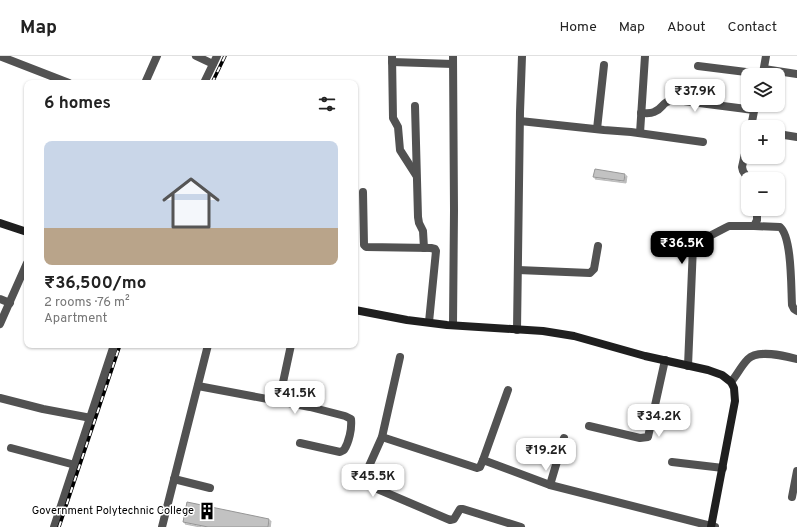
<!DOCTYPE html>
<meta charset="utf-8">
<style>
body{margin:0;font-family:Overpass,sans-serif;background:#f6f6f6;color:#222;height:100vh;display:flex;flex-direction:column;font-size:15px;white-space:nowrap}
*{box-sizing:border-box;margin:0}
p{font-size:13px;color:#767676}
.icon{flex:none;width:22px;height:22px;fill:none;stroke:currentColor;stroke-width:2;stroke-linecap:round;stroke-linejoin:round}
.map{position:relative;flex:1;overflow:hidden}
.drawer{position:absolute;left:24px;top:24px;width:334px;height:268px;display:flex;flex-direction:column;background:#fff;border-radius:8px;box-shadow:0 1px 3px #0004}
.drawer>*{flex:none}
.controls{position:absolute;left:741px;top:12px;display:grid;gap:8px}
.controls a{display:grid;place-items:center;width:44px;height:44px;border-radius:8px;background:#fff;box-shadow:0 1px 3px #0004;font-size:20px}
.price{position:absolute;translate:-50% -34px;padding:0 9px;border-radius:8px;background:#fff;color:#222;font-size:13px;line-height:26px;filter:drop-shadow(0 1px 2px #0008)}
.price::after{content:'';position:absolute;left:50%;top:24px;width:12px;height:9px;margin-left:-6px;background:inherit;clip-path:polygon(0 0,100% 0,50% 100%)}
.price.on{background:#000;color:#fff}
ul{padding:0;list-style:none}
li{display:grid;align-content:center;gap:8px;height:212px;padding:0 20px}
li+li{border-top:1px solid #e0e0e0}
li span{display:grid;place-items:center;height:124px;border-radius:8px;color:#555}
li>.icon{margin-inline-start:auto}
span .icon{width:72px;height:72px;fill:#fffc;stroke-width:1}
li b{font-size:17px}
h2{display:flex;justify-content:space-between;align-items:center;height:48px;padding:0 20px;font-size:17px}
header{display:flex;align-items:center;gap:24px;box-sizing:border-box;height:56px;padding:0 20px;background:#fff;border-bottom:1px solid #e0e0e0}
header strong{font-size:19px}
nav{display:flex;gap:22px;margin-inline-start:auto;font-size:14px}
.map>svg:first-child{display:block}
.building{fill:#c2c2c2;stroke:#969696;filter:url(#shadow)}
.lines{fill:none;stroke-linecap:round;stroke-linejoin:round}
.minor{stroke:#525252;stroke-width:8}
.secondary{stroke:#1f1f1f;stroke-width:8}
.rail-casing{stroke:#000;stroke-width:3.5}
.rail{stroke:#fff;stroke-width:2;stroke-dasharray:6;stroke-linecap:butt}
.labels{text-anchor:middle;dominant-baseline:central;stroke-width:3;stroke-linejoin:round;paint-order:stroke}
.poi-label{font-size:11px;fill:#000;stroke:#fff;text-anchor:end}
</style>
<header>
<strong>Map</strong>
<nav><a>Home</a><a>Map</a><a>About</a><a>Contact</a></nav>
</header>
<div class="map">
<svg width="797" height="471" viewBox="0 0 797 471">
<defs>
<filter id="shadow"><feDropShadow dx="2" dy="2" stdDeviation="0" flood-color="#0004"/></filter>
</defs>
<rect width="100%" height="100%" fill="#fff"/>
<g class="building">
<polygon points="595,113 625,118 624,125 593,121"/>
<polygon points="187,446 269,463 268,471 208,471 183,466"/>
</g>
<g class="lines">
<g class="minor">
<polyline points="196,0 213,8"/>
<polyline points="392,0 393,62 398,71 400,94 416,119"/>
<polyline points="2,1 69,27"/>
<polyline points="392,6 453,8"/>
<polyline points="698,10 762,18"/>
<polyline points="764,13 797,18"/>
<polyline points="763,17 766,0"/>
<polyline points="145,27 157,0"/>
<polyline points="204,27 217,0"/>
<polyline points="415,50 418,161 419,167 423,175 424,192"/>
<path d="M 641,57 C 645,57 650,58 654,56 C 665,52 660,45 676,44 L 754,54"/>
<polyline points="520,65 604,74 631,76 703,86"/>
<polyline points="751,71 755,50"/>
<polyline points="597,73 604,9"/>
<polyline points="640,77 645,0"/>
<polyline points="778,78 797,81"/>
<polyline points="748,84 742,111 743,115 748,123"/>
<polyline points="363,136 364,189 366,191 431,192 435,193 436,195 429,266"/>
<path d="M 754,170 L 780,171 C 792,181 791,232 792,249 L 794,253 L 797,255"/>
<polyline points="518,214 590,217 594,213 598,190"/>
<polyline points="0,243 10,247"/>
<polyline points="0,268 27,207"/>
<polyline points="453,269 454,154 453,0"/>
<polyline points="517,274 520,56 522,0"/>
<polyline points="400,301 382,381 365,419 365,427 368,429 450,464 454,463 460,453 463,453 521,471"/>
<polyline points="688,310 693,190 700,185 725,172 729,170 754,170 757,164 757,153"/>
<path d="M 731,326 C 737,319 741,310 748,303 C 758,293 785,300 797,303"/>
<path d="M 198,330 L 310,351 L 345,360 L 351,363 C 352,373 349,386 344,394 L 340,396 L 300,387"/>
<polyline points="0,342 43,353 91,362"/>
<polyline points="279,345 291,289"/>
<polyline points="589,370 640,382 648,381 665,304"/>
<polyline points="382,381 477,412 480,411 483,404 550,429 715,471"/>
<polyline points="11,392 75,409"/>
<polyline points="483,404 508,334"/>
<polyline points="672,406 723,412"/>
<polyline points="174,423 210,432"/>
<polyline points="550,429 564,382"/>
<polyline points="792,441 797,415"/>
<polyline points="54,471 114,289"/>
<polyline points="162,471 208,289"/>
</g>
<g class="secondary">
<polyline points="0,167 27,176"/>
<polyline points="355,254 407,264 447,269 543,275 574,280 645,300 708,314 722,319 731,326 734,332 735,345 711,471"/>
</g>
<g class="rail-casing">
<g id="rail">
<polyline points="212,27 225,0"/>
<polyline points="59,471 120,289"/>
</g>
</g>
<use href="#rail" class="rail"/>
</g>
<defs>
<g id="building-bare" transform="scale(1.38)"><path d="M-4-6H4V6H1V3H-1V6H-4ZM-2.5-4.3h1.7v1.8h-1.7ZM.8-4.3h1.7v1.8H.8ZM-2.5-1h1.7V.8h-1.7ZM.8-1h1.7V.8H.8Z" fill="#000" stroke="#fff" stroke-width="2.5" paint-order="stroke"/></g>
</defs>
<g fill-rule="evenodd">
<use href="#building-bare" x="207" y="455"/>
</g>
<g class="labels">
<g class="poi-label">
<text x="194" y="455">Government Polytechnic College</text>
</g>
</g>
</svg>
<div class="controls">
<a><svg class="icon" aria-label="layers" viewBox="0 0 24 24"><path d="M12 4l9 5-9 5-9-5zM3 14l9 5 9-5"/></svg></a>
<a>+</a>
<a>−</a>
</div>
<b class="price" style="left:695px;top:57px">₹37.9K</b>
<b class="price on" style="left:682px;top:209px">₹36.5K</b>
<b class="price" style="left:295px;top:359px">₹41.5K</b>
<b class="price" style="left:659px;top:382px">₹34.2K</b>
<b class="price" style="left:546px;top:416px">₹19.2K</b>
<b class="price" style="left:373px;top:442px">₹45.5K</b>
<section class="drawer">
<h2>6 homes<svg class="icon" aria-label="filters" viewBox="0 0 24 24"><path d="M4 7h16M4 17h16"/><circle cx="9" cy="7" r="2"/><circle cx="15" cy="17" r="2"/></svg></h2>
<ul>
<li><span style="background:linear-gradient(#c9d6e8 70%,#b9a48a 0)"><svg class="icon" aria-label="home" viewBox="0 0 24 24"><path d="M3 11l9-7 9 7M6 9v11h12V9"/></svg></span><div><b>₹36,500/mo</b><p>2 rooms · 76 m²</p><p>Apartment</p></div></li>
</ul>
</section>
</div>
